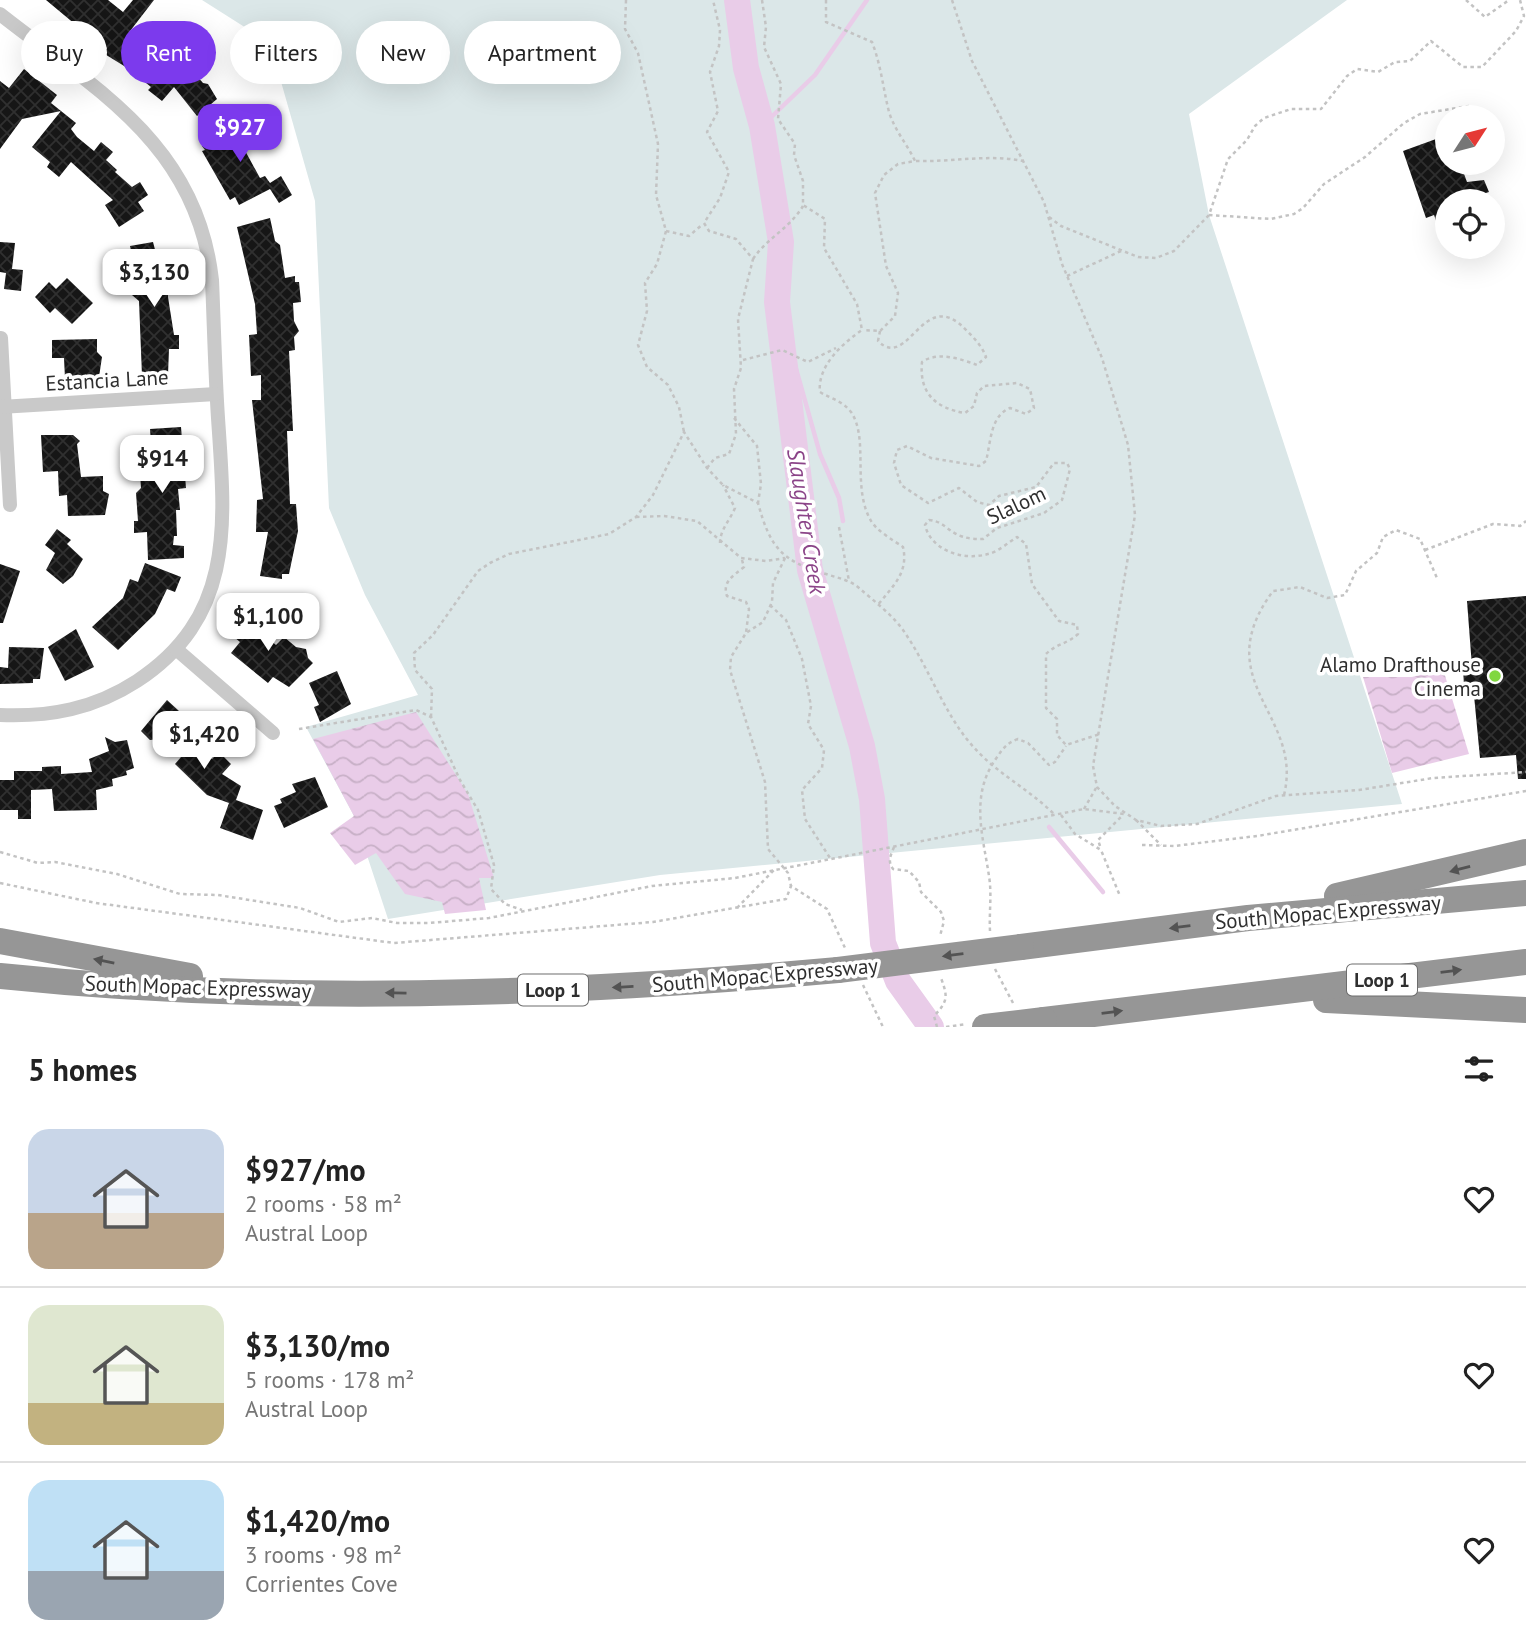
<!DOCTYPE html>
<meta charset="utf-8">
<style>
body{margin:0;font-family:"PT Sans",sans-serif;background:#f2f2f2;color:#222;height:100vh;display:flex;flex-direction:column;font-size:26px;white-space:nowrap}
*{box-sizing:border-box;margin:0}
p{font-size:23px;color:#767676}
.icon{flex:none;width:38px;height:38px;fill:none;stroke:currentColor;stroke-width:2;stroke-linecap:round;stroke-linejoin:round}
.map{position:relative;height:1027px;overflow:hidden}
.panel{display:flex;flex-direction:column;background:#fff;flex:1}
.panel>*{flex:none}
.top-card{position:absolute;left:21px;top:21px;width:700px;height:63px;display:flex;gap:14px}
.needle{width:46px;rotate:54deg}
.fabs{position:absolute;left:1435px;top:105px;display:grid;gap:14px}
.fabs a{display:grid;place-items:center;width:70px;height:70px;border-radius:50%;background:#fff;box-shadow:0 7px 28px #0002;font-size:35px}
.price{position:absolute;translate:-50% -60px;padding:0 16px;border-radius:14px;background:#fff;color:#222;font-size:23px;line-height:46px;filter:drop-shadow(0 2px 4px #0008)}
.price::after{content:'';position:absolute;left:50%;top:42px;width:21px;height:16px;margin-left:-10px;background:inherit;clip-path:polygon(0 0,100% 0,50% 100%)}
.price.current{background:#7c3aed;color:#fff}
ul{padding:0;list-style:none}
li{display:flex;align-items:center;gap:21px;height:175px;padding:0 28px}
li+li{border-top:2px solid #e0e0e0}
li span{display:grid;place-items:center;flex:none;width:196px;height:140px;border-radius:21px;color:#555}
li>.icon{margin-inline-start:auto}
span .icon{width:84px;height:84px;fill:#fffc;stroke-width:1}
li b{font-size:30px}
h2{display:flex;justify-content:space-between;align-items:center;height:84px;padding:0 28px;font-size:30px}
.chip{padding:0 24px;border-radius:32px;background:#fff;box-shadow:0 7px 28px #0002;font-size:24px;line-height:63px}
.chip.current{background:#7c3aed;color:#fff}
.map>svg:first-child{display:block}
.green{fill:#dbe7e8}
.water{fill:url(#water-waves)}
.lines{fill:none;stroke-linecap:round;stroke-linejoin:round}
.stream{stroke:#e9cce8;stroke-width:4.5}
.river{stroke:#e9cce8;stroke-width:26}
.building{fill:url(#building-cross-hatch)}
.path{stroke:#c3c3c3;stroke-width:2.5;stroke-dasharray:3.5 3.5;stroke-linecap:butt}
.minor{stroke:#c9c9c9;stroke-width:14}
.motorway{stroke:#969696;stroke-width:26}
.motorway-bridge{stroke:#969696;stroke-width:26}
.oneway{fill:#535353}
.poi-dot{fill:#80d740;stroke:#fff;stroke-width:2.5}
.labels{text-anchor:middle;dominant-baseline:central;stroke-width:7;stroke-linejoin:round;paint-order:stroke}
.shield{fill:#fff;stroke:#6d6d6d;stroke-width:2}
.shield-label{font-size:19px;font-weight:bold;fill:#2f2f2f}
.street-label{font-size:21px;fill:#2f2f2f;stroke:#fff}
.poi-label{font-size:21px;fill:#2f2f2f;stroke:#fff;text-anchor:end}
.water-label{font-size:23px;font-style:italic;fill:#8b4488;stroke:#fff}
</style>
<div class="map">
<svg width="1526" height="1027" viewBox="0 0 1526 1027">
<defs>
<pattern id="water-waves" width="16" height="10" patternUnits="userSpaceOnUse" patternTransform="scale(1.75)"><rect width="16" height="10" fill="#e9cce8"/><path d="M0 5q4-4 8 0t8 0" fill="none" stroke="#c8b0c7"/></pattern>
<pattern id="building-cross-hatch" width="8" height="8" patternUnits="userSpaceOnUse" patternTransform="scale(1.75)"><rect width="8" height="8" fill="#161616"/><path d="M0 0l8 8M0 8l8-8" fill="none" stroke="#303030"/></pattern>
</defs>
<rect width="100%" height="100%" fill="#fff"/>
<polygon class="green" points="202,0 1347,0 1189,114 1209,215 1402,804 660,875 388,919 354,816 306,727 418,695 365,595 329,508 315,201 270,43"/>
<g class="water">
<polygon points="1443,669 1469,754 1392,773 1363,677 1412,677"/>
<polygon points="416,712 468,794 494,878 479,878 486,910 445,914 442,902 405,894 376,853 355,865 330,833 354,816 313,739"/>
</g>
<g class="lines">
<g class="stream">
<polyline points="762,126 815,75 867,0"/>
<polyline points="784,362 795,365 820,454 839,498 843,521"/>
<polyline points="1049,827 1103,892"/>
</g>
<polyline class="river" points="737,0 746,68 762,126 781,242 777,302 810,570 862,746 872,799 883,943 898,981 931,1027"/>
</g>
<g class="building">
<polygon points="46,0 108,0 123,12 133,0 154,0 127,35 149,51 161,37 172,48 165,57 192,80 197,76 203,83 208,84 217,99 197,116 174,87 162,101 148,90 151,87 129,69 103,53 107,48 90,33 88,36 73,29 76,25"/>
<polygon points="24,69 57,95 51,103 76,123 71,129 77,137 94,151 101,142 113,152 106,160 117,170 115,172 132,187 140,182 148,195 138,202 144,211 119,227 105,205 113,200 71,162 59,177 47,167 50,162 32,147 61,111 22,119 0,149 0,81 9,88"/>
<polygon points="248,107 255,127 243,131 249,144 243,147 260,178 265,176 270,183 281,176 292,195 279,203 270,189 239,205 235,197 230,200 202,151 205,150 202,146 238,126 233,112"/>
<polygon points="1447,135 1447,163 1460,163 1467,182 1484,180 1489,192 1483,194 1485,201 1447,201 1446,249 1434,215 1426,218 1403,151"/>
<polygon points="270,218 275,241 280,245 285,278 295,276 295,282 299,282 301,302 293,303 294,321 299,331 294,337 295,350 289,351 293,431 287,431 290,504 296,504 298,531 289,574 282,574 282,579 260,576 268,532 256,532 257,500 263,499 252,400 261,400 261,375 251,376 249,335 257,334 255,304 237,227"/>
<polygon points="0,242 15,243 12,269 23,270 21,291 4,289 6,273 0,272"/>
<polygon points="153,242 158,261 172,259 174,272 168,272 168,297 174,335 179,335 179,349 169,349 168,375 142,376 139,301 132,295 137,286 134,265 127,262 132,256 130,246"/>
<polygon points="67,278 93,303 72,324 55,308 50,313 35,297 49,282 56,289"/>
<polygon points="97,339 97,352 102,357 99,377 65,379 64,358 52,358 52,340"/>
<polygon points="181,427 186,488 178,489 180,510 176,510 177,536 174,536 173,545 184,546 184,558 148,560 147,532 134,533 134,521 138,521 136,493 141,488 140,473 153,472 150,429"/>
<polygon points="41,435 73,435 80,441 77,444 81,477 103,476 103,491 109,494 105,515 68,516 67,495 59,496 58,471 43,472"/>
<polygon points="57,529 71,540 67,544 83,559 73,576 63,584 46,570 55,553 45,545"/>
<polygon points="145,563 181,577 175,592 167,589 155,614 118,650 92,627 123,598 130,579 138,582"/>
<polygon points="0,564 20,571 3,623 0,623"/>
<polygon points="1526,596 1526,779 1518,779 1516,755 1480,758 1473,685 1464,686 1463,668 1472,667 1467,601"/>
<polygon points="241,613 258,623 257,629 276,645 284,637 296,647 306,649 308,658 313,663 289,687 273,677 268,683 231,653 240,642 227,631"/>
<polygon points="76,629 94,667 65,681 48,647"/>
<polygon points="9,647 44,648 40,679 33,679 33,683 0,684 0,667 8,668"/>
<polygon points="337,671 351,704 320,722 314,707 319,705 309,683"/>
<polygon points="167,700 179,711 176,715 187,725 185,728 191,734 188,737 212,759 219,752 231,764 222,774 241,786 236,800 263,810 253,840 220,828 229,803 207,795 175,764 181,757 162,739 150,740 141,731"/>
<polygon points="105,737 115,742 127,740 134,768 126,771 127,775 112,779 113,786 96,790 97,810 54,811 52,789 31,790 31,819 18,819 18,810 0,810 0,780 14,780 14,771 42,771 42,767 61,766 61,774 92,772 89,759 109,751"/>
<polygon points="315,777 328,807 284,828 274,806 282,803 280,799 296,792 292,784"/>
</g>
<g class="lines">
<g class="path">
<polyline points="626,0 625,29 638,53 658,144 656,195 666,231 657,264 645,283 647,311 638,345 647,367 668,385 679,407 684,432"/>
<path d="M 762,0 L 766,27 L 764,47 L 781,84 L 778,119 L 795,144 L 794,155 L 803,181 L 803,205 L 825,219 L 824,248 L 857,304 L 862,330 C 843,343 817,366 820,392 C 831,399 843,401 851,412 C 869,438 852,486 870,519 C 875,530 893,540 903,547 C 909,573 892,587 877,606"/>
<path d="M 826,0 L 826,22 L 872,42 C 881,65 883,88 889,112 C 895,131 907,144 915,161 L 898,164 L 884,175 L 875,193 L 886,266 L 898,293 L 895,316 L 880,331 L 863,330"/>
<polyline points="952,0 972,61 1044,202 1062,264 1102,358 1128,445 1135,515 1093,766 1097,787 1115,806 1136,820 1161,826 1197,824 1276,796 1359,790 1433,778 1526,772"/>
<polyline points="1466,0 1485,17 1509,0"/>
<path d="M 916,161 C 953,162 988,154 1023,161"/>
<polyline points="1209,215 1271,219 1294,214 1303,208 1324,184 1365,157 1404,123 1420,114 1469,106"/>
<polyline points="1049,217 1061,226 1138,257 1156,258 1174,251 1209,215 1228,159 1247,140 1255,126 1264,118 1291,109 1321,109 1347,76 1357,69 1378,72 1395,62 1410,61 1431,41 1463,67 1482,67 1516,31 1524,16 1520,0"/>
<polyline points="666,231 689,236 703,224"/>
<path d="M 753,259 C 767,238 790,228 803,206"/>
<polyline points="1067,276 1121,251"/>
<path d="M 880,331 L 878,341 C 909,372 923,284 966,330 C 974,338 982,346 986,357 L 977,365 C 961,359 938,351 922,362 C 919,393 935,408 965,413 L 974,406 L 977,393 L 984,386 L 1017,383 L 1030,389 L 1034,408 L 1026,414 L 1010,408 C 990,416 991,442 986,461 L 979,466 L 931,458 L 907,446 L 897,450 L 894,463 L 901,485 L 928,503 L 959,488 L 977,502 L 989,505 L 999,496 L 1036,487 L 1054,463 L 1067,463 L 1070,469 L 1062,500 L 1044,513 L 997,528 L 983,539 C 948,540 950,522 929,520 L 925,525 C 931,551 964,561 988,554 C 998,552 1009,542 1017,537 L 1026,544 L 1032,584 L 1059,621 L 1077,625 L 1078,634 C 1067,644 1056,644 1046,654 L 1046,708 L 1057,719 L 1057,735 L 1066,745 L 1100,734"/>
<polyline points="743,360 782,350 808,362 836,348"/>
<polyline points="734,418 757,446 761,484 758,503"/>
<polyline points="707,468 715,458 729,454 736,434 734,389 741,368 738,319 753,259 736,239 709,231 704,223 720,198 729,172 707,132 718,111 710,72 719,46 720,30 713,0"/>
<polyline points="636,517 664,516 697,521 741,558 766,561 785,558"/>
<polyline points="839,527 849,581"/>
<path d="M 720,543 C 720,530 730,520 735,508 L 723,485"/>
<polyline points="1425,550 1493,524 1520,526 1526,521"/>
<polyline points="785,558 773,583 772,602 763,622 746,633 731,657 730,670 765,782 768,849 788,873 791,886 827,909 845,948"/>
<path d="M 742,560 L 744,567 C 733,576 722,582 727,596 L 746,602 L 749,609 L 746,633"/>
<polyline points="770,605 786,620 802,659 811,706 808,724 824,750 822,768 802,790 805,819 830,858"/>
<path d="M 431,717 L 432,689 L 415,670 L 414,653 L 433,635 L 478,571 L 490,563 L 509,554 L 609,534 L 636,517 L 653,495 L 684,432 L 707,468 L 723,485 L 758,503 C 770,547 781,561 826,574 C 838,578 850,580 859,588 C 874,601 895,617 905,633 C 929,668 943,711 970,743 C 995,773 1028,788 1055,815"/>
<polyline points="299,729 416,710 431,717 460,780 478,810 494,865 491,889 505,904 522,910"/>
<path d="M 1284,795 C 1304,714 1206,682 1273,591 L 1300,587 L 1327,598 L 1345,595 L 1356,571 L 1377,553 L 1383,537 L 1396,530 L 1420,539 L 1437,578"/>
<polyline points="1084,809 1096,788"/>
<polyline points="1061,815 1075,834 1101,850 1120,896"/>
<polyline points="1136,820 1161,845"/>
<polyline points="1142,845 1174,846 1257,836 1526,791"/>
<polyline points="1100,846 1098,840 1123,815"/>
<path d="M 894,847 C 891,855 887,861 893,869 L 909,871 L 919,882 L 921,892 L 941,912 L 944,921 L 940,936"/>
<polyline points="0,852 38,863 55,862 117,874 180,894 218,895 300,908 339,922 372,918 397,923 429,923 489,918 652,886 735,878 1084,809 1124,814"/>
<polyline points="0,883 96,903 394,943 653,922 786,899 791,886"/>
<polyline points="737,908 774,870"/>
<path d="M 990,931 C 989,913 992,894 989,876 C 983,836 970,797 995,760 C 1002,750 1006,743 1018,739 L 1028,743 L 1049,765 L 1055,762 L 1066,746"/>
<polyline points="995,969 1013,1003"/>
<polyline points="863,985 883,1027"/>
<path d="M 937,1027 L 934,1016 C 948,1001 948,997 941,978"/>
<polyline points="946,1027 966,1024"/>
</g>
<g class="minor">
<path d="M 0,14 C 98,91 197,145 212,280 C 214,326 215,372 218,418 C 225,522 236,616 137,681 C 94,709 50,717 0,715"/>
<polyline points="1,338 10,505"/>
<polyline points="0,407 216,394"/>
<polyline points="176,649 273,733"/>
</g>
<g class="motorway">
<polyline points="1337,896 1526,852"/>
<polyline points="0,941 190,976"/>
<polyline points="1021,947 1248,918 1526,893"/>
<path d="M 0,976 C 278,1005 560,995 838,970"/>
<polyline points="1326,1000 1526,1010"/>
<polyline points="1044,1020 1526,962"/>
</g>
<g class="motorway-bridge">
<polyline points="838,970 1021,947"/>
<polyline points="985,1027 1044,1020"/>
</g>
</g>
<defs><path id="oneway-solid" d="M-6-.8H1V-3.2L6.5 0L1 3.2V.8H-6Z" transform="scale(1.75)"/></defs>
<g class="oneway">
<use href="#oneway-solid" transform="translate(1460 869) rotate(165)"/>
<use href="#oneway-solid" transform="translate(1180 927) rotate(173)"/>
<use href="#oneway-solid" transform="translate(953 955) rotate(173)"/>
<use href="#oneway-solid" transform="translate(104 961) rotate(-169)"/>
<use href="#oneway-solid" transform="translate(1451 971) rotate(-7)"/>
<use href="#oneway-solid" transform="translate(623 987) rotate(177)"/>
<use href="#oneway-solid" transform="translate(396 993) rotate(-179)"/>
<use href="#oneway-solid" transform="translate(1112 1012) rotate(-7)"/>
</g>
<circle class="poi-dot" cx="1495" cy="676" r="7"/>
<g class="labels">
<g class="shield">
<rect x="1347" y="964.5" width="70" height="31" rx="5"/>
<rect x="518" y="974.5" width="70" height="31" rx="5"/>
</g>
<g class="shield-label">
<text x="1382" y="980">Loop 1</text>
<text x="553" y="990">Loop 1</text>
</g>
<g class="street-label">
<text transform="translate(107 380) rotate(-3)">Estancia Lane</text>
<text transform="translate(1016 505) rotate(-25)">Slalom</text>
<text transform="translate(1328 912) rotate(-5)">South Mopac Expressway</text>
<text transform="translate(765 975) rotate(-5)">South Mopac Expressway</text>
<text transform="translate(198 987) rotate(2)">South Mopac Expressway</text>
</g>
<g class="poi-label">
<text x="1481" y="664">Alamo Drafthouse<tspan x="1481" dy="24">Cinema</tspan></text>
</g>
<g class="water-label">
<text transform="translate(807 521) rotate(81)">Slaughter Creek</text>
</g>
</g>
</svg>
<div class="fabs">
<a><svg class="needle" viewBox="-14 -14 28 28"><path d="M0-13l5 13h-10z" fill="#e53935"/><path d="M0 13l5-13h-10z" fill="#767676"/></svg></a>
<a><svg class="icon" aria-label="locate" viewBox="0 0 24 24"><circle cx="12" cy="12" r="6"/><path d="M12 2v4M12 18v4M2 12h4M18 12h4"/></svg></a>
</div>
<b class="price current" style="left:240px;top:164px">$927</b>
<b class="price" style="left:154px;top:309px">$3,130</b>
<b class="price" style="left:162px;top:495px">$914</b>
<b class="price" style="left:268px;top:653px">$1,100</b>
<b class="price" style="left:204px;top:771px">$1,420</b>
<div class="top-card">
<a class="chip">Buy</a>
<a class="chip current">Rent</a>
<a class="chip">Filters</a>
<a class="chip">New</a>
<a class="chip">Apartment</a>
</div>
</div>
<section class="panel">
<h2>5 homes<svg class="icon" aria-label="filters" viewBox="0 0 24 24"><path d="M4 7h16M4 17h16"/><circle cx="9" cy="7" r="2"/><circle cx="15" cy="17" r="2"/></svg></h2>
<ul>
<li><span style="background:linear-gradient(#c9d6e8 60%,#b9a48a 0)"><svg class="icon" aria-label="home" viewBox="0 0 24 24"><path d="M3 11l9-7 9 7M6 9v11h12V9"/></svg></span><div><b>$927/mo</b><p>2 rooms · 58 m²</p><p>Austral Loop</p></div><svg class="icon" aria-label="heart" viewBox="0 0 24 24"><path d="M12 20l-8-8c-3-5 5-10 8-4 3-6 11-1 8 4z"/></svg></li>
<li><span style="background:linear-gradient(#dfe7d0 70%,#c2b280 0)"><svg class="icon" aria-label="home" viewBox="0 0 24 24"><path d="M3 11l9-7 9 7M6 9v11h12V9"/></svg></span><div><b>$3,130/mo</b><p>5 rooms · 178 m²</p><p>Austral Loop</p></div><svg class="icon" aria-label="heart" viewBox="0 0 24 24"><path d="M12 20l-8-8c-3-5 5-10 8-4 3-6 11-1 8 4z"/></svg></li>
<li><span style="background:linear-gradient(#bfe0f5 65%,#9aa5b1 0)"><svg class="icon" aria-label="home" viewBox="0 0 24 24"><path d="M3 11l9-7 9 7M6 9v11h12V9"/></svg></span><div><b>$1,420/mo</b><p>3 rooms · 98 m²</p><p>Corrientes Cove</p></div><svg class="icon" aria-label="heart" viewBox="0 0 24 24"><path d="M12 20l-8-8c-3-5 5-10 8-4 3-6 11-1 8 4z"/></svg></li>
</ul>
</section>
